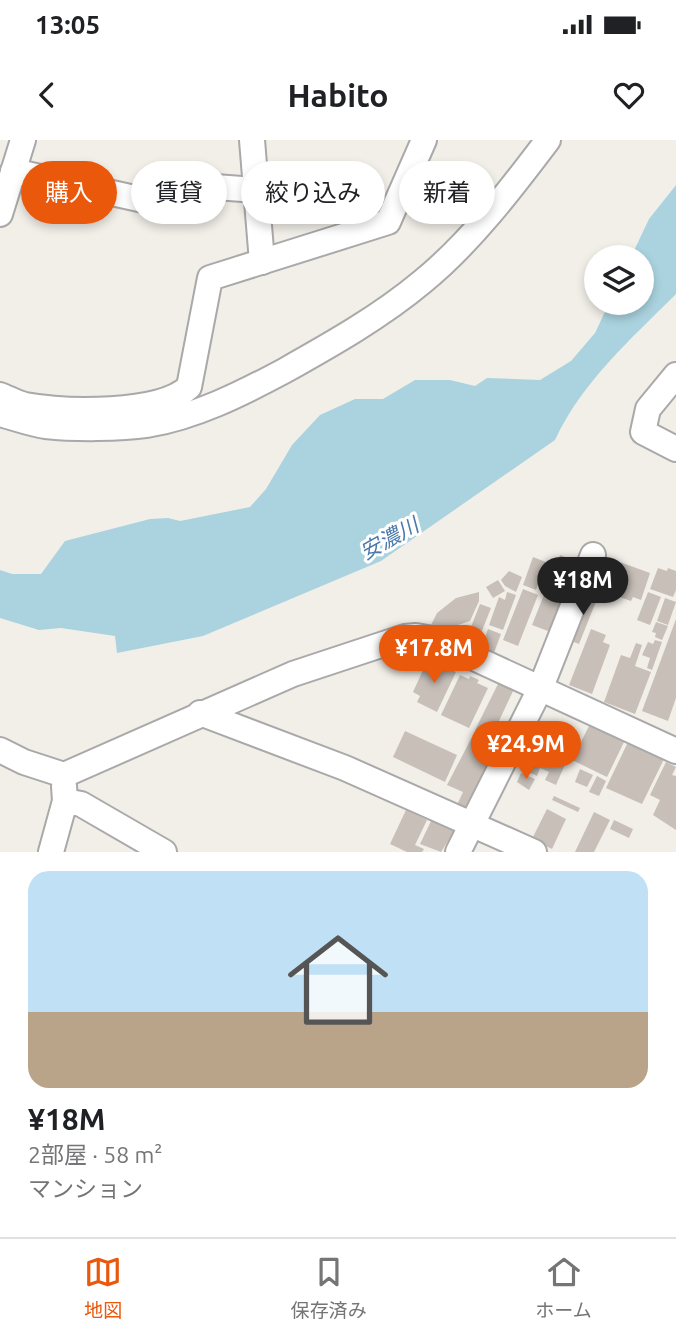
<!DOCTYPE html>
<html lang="ja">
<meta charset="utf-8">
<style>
body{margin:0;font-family:Ubuntu,"Noto Sans JP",sans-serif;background:#f6f6f6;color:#202124;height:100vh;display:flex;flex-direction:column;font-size:26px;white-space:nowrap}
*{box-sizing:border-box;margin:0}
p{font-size:23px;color:#757577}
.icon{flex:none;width:38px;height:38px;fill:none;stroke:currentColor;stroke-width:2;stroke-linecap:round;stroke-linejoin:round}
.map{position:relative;height:712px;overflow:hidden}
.details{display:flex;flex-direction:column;background:#fff;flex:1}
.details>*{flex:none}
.top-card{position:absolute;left:21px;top:21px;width:635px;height:63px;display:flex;gap:14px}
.controls{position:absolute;left:584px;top:105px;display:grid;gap:14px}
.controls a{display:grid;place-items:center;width:70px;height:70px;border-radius:50%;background:#fff;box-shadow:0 4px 10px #0003;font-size:35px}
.price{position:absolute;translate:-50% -60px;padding:0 16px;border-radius:24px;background:#ea580c;color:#fff;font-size:23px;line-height:46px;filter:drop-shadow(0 2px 4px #0008)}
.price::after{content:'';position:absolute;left:50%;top:42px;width:21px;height:16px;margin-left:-10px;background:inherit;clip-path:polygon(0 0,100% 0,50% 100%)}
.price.current{background:#222;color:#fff}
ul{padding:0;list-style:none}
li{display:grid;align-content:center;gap:14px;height:371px;padding:0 28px}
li+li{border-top:2px solid #e0e0e0}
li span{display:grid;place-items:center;height:217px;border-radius:21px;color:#555}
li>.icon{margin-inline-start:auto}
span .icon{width:126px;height:126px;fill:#fffc;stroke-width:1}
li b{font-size:30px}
.chip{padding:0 24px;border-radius:32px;background:#fff;box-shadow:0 4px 10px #0003;font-size:24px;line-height:63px}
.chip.current{background:#ea580c;color:#fff}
.status{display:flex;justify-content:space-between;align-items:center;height:49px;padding:0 35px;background:#fff;direction:ltr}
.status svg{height:19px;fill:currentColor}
header{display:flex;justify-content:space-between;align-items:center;height:91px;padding:0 28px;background:#fff;font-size:32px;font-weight:700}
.tab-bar{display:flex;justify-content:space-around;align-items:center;height:98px;border-top:2px solid #e0e0e0;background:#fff;font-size:19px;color:#757577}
.tab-bar a{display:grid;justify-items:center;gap:4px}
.tab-bar .current{color:#ea580c}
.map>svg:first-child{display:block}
.water{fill:#aad3df}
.building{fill:#c7bfb8}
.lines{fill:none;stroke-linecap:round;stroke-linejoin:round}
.minor-casing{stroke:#a9a9a9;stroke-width:28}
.minor{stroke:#fff;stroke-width:24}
.labels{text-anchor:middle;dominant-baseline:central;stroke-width:6;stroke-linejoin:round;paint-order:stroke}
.water-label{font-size:21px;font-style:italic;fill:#4a7aab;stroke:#fff}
</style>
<div class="status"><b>13:05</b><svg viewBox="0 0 49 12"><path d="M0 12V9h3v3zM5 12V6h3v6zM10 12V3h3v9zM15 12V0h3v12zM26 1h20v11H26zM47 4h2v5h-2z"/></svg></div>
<header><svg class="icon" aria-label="back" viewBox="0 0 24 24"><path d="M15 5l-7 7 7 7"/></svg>Habito<svg class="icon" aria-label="heart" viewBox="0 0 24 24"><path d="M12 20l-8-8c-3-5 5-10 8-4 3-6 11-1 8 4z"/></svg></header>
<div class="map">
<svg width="676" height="712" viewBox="0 0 676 712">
<rect width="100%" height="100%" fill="#f2efe9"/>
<path class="water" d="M 676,45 L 676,154 C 631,199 582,242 555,300 L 381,421 L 203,496 L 117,513 L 115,496 L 61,488 L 39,490 L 0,478 L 0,430 L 12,434 L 41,434 L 65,401 L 150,379 L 168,378 L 180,381 L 250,367 L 266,349 L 292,305 L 320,275 L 355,259 L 383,259 L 415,240 L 450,240 L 475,246 L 487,238 L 540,240 L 571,221 L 595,193 L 609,163 L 642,163 L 642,117 L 631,117 L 649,79 Z"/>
<g class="building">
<polygon points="560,415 583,424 575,446 564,442 558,458 569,462 556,494 532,485"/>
<polygon points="533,417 551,424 546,435 542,434 536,450 523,445"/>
<polygon points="617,421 650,433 641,460 633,457 631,461 614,455 616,451 608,448"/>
<polygon points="658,428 667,431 668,428 676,431 676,450 673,457 650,449"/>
<polygon points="509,431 522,437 516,452 505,446 501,440"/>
<polygon points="498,440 505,451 493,458 486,447"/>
<polygon points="523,449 538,455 518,506 503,500"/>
<polygon points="587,449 599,454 579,504 566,499"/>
<polygon points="479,452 479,461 470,481 455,486 451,497 429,489 437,473 456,458"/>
<polygon points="507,452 516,455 503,490 489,485 499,457 505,460"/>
<polygon points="648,452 661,457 650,485 637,480"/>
<polygon points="665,458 676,462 668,485 657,481"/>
<polygon points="480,464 491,468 478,501 467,497"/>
<polygon points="676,479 676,558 668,581 642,571"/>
<polygon points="656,482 668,486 662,500 655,497 656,493 652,492"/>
<polygon points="488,489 501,494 494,513 481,508"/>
<polygon points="591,489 606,495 603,502 610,505 592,554 569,545"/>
<polygon points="655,500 662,502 652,530 647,528 650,518 642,515 648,502 653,504"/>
<polygon points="636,503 642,505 635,526 651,532 635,574 604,562 621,515 630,518"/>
<polygon points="428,519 456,532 437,572 417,562 420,556 413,552"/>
<polygon points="460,535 469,539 470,536 479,540 477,543 488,548 469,588 441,575"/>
<polygon points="499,542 514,549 491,598 475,590"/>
<polygon points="590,584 625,600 607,637 572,620"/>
<polygon points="405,591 457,615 445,642 393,617"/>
<polygon points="481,596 493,602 484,621 490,624 468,670 457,665 463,652 447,645 472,597 478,600"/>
<polygon points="628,602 664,619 642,664 606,648"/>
<polygon points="547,610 567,620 556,645 545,640 549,632 540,628 537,636 523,629 530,616 542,622"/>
<polygon points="666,622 676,627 672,635 676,636 676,690 653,675 660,660 650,655"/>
<polygon points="580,629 593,635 587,647 575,642"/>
<polygon points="521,633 535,639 529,650 517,642"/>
<polygon points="597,636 606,641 599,656 589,652"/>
<polygon points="554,656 580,668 578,672 552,660"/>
<polygon points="547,669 566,679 552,709 532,699"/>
<polygon points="406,670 427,680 415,705 424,709 422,712 407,712 390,704"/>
<polygon points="594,672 610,680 594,712 575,712"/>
<polygon points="433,677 456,688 441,712 420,704"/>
<polygon points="614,680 633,689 629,698 610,689"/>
</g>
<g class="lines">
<g class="minor-casing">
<g id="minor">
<polyline points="252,0 262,122"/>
<polyline points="13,31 157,63 162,43 256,50"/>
<polyline points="0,74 23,0"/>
<polyline points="676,235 648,269 643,292 676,309"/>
<path d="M 0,255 C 8,258 17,263 25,265 C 65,272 159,275 189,247 L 210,138 L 388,82 L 424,0"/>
<path d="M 0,274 C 15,278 31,284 46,286 C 72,289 121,289 147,285 C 195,277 241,254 284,231 C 332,204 380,177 422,142 C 470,103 511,49 548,0"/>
<polyline points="200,573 345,628 534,712"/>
<polyline points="0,610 24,622 64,635 293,534 405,497 416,496 433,499 676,611"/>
<polyline points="65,661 81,664 164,712"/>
<polyline points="51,712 65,661 64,646"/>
<polyline points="458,712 541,547 593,415"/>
</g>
</g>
<use href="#minor" class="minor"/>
</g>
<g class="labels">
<g class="water-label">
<text transform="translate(389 398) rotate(-29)">安濃川</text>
</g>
</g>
</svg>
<div class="controls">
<a><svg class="icon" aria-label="layers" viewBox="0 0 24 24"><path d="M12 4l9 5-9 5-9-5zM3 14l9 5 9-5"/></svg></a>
</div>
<b class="price current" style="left:583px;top:477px">¥18M</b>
<b class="price" style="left:434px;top:545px">¥17.8M</b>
<b class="price" style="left:526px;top:641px">¥24.9M</b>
<div class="top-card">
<a class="chip current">購入</a>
<a class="chip">賃貸</a>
<a class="chip">絞り込み</a>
<a class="chip">新着</a>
</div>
</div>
<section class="details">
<ul>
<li><span style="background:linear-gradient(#bfe0f5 65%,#b9a48a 0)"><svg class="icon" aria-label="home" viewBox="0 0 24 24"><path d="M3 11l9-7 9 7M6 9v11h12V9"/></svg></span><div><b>¥18M</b><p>2部屋 · 58 m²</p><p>マンション</p></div></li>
</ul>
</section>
<nav class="tab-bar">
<a class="current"><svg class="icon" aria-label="map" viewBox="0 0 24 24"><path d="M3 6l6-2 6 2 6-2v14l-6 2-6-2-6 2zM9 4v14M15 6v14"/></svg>地図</a>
<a><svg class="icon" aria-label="saved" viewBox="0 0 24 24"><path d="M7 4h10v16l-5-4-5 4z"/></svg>保存済み</a>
<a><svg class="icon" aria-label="home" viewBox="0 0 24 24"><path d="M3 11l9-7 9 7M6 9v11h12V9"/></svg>ホーム</a>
</nav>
